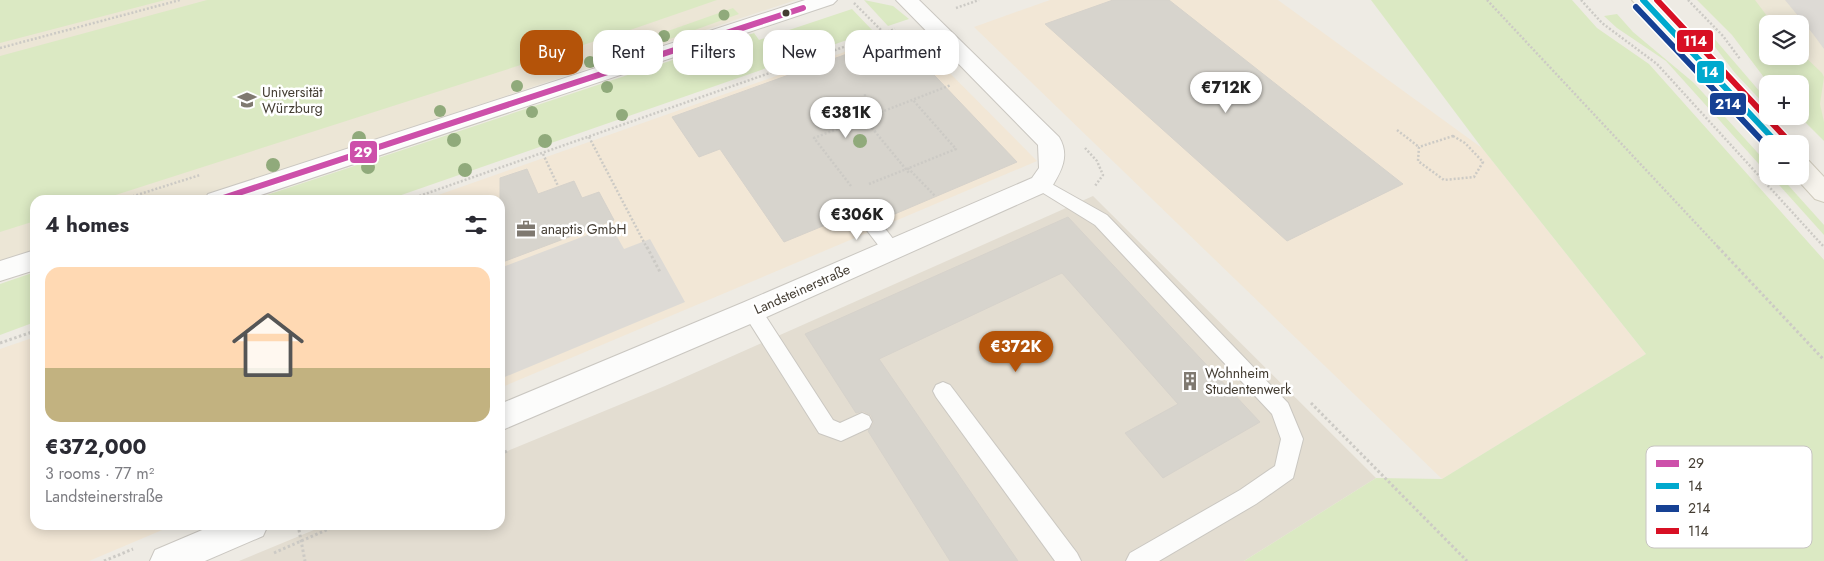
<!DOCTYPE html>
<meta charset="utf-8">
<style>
body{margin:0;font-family:Jost,sans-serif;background:#f2f2f3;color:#2b2b33;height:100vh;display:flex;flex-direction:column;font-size:19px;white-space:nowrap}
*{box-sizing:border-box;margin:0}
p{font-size:16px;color:#7c7c81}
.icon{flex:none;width:28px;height:28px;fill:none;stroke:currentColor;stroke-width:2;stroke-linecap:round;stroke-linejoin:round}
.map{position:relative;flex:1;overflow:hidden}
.side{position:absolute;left:30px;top:195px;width:475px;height:335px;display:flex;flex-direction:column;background:#fff;border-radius:15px;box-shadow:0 2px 12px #0003}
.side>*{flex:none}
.top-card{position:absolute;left:520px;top:30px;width:475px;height:45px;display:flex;gap:10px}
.buttons{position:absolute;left:1759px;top:15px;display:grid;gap:10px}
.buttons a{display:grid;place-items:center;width:50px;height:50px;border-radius:10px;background:#fff;box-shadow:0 2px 12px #0003;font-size:25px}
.price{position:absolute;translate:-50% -42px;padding:0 11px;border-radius:18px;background:#fff;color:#222;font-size:16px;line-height:32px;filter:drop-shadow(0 1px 2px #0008)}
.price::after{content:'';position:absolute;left:50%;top:30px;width:15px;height:11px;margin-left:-8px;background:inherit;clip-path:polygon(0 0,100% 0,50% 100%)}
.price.on{background:#b45309;color:#fff}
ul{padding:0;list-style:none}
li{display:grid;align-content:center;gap:10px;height:265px;padding:0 15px}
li+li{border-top:1px solid #e1e1e2}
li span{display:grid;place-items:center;height:155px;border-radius:15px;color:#555}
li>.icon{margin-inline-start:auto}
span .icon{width:90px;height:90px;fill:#fffc;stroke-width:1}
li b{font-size:21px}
h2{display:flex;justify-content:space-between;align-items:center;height:60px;padding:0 15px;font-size:21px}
.pill{padding:0 18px;border-radius:15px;background:#fff;box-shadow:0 2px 12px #0003;font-size:18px;line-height:45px}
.pill.on{background:#b45309;color:#fff}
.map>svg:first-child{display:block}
.residential{fill:#e3ddd1}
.commercial{fill:#f2e7d6}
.education{fill:#ece6d6;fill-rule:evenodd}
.green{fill:#dbe9c3}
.parking{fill:#dddad5}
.building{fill:#d7d4cd;stroke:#d6d2cb}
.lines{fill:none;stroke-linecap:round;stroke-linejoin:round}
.lane-casing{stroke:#cac7c1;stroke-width:2}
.street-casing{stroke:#cac7c1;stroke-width:2}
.secondary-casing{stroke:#cfcabc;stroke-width:2}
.path-far1{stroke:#cccac5;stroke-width:2.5;stroke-dasharray:2 2;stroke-linecap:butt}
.path{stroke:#cccac5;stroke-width:3;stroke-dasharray:2.5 2.5;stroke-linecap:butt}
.lane{fill:#fcfcfb;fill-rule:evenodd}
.street{fill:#fcfcfb;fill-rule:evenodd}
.secondary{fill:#f6f3ec;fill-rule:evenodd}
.bus-1-casing{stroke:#fff;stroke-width:9}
.bus-2-casing{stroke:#fff;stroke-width:9}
.bus-3-casing{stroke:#fff;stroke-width:9}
.bus-4-casing{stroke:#fff;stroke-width:9}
.bus-1{stroke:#cd50aa;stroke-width:6}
.bus-2{stroke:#00a9ce;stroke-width:6}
.bus-3{stroke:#164194;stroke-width:6}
.bus-4{stroke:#d81024;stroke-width:6}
.tree{fill:#90aa7b}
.bus-dot{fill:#433c32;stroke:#fff;stroke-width:2}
.labels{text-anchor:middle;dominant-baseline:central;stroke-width:5;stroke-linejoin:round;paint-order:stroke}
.poi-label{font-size:14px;fill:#433c32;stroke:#fff;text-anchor:start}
.street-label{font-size:14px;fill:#433c32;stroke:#fff}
.key{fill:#fff;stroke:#c7c4c2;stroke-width:1}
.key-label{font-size:14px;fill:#433c32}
.line-badge{stroke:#fff;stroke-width:2}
.badge-label{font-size:14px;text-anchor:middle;font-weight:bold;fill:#fff}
</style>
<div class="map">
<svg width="1824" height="561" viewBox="0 0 1824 561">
<rect width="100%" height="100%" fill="#eeebe4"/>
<polygon class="residential" points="1093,196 1376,478 1244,561 239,561 326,525 500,525 500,454 665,386"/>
<g class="commercial">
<polygon points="1050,0 1278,0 1482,148 1646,354 1442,479 974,27"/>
<polygon points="907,30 1037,161 500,388 500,200 424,200"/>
<polygon points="35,337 35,525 174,525 89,561 0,561 0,349"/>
</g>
<g class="education">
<polygon points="0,0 796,0 190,200 35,200 35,250 0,261"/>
<path d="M 1706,0 L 1824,0 L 1824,128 L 1800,84 L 1784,84 ZM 1768,24 L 1800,24 L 1800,56 L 1768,56 Z"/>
</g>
<g class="green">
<polygon points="0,0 165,0 0,43"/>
<polygon points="207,0 717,0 633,29 100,200 35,200 35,221 0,232 0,56"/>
<polygon points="864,0 893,6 909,19 888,26"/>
<polygon points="1371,0 1572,0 1597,28 1649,64 1824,260 1824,561 1244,561 1376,478 1442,479 1646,354 1482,148"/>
<polygon points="1697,0 1755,0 1773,24 1768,24 1768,56 1800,56 1800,52 1822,73 1824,77 1820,104 1824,122 1824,141 1799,116 1800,84 1769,84 1732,35"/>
<polygon points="733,8 739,14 656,44 651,37"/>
<polygon points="852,9 873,31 387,200 252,200 754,33 759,40"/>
<polygon points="1617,14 1633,32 1694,83 1767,163 1767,173 1666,61 1617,28 1604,16"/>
<polygon points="1706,29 1767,100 1767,107 1735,73 1702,30"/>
<polygon points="1771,176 1780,176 1824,225 1824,235"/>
<polygon points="35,272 35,322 0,335 0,284"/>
</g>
<g class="parking">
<polygon points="1785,0 1824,0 1824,49 1813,34"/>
<polygon points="611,226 624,249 650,239 685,302 500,379 500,268"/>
</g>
<g class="building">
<polygon points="1113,0 1169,0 1403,184 1287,241 1045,24"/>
<polygon points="897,36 1017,162 890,216 880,203 870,206 867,203 855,203 850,209 852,214 784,242 720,149 699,157 672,117"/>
<polygon points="527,169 538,194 574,181 582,198 599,192 614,220 500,263 500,178"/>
<polygon points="1068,217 1260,422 1163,478 1125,433 1178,404 1062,273 879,359 1018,561 950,561 868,431 874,423 871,415 863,411 856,413 805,334"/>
</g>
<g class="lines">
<g class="lane-casing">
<g id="lane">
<polygon points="1041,178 1107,215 1288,403 1303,439 1293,478 1256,504 1159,561 1126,561 1130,553 1240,490 1275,466 1281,439 1272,414 1095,225 1035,188 1032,184 1035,180"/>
<polygon points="861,204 867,205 897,244 900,249 897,254 891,256 885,254 855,215 852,210 855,205"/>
<polygon points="752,303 759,306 833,420 840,423 862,413 869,416 872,422 869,428 841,441 819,433 742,311 745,306"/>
<polygon points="943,382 950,385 1077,553 1081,561 1055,561 936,397 933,391 936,385"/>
</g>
</g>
<g class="street-casing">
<g id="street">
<polygon points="805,0 837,0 833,4 246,200 204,200 208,194"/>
<path d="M 896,0 L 919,0 L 1059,137 C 1071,157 1060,173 1050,190 L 762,319 L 500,431 L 500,404 L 742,303 L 1032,178 L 1039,168 L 1038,145 Z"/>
<polygon points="35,250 35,270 0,281 0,261"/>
<polygon points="214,525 268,525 263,536 205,561 150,561 155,550"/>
</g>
</g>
<g class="secondary-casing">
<g id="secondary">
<polygon points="1632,0 1655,0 1790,144 1768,144 1768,148"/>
<polygon points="1800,158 1809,161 1824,177 1824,202 1815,199 1794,176 1800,176"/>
</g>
</g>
<g class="path-far1">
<polyline points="1487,0 1719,248"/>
<polyline points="1581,0 1602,23 1657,64 1824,247"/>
<polyline points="1688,0 1723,36 1740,59"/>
<polyline points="854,3 884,33"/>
<polyline points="956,8 979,0"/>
<polyline points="0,48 180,0"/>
<polyline points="865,94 865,118"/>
<polyline points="849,100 909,173"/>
<polyline points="1397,130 1419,147"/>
<polygon points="1453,136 1465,143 1483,162 1474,177 1444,180 1418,161 1419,147"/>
<polyline points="589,137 647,248"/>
<polyline points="1085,148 1097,161 1103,175 1095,186"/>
<polyline points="543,154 558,186"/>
<polyline points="908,168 935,196"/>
<polyline points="869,184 956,149 913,100"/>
<polyline points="851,186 814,138 951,85"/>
<polyline points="121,200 200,175"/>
<polyline points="408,200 895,29"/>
</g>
<g class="path">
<polyline points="647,247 660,272"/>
<polyline points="1718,247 1824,360"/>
<polyline points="0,343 35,331"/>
<polyline points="1311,403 1467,561"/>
<polyline points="500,454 507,451"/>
<polyline points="298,525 305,561"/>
<polyline points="274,553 338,525"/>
<polyline points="104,561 133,549"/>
</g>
<use href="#lane" class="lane"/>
<use href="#street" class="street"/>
<use href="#secondary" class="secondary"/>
<g class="bus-1-casing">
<polyline id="bus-1" points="217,200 803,8"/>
</g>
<g class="bus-2-casing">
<polyline id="bus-2" points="1643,0 1778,144"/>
</g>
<g class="bus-3-casing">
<polyline id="bus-3" points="1636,7 1768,147"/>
</g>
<g class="bus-4-casing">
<polyline id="bus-4" points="1657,0 1785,137"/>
</g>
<use href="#bus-1" class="bus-1"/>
<use href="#bus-2" class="bus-2"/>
<use href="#bus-3" class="bus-3"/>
<use href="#bus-4" class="bus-4"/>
</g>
<g class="tree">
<circle cx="724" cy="15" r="5.5"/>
<circle cx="664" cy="36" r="6"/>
<circle cx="590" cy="62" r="6"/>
<circle cx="517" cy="86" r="6"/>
<circle cx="607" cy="87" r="6"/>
<circle cx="440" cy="111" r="6"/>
<circle cx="532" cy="112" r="6"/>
<circle cx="622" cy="115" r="6"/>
<circle cx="359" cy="138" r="7"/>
<circle cx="454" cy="140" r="7"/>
<circle cx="545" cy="141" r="7"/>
<circle cx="860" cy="141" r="7"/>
<circle cx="273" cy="165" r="7"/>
<circle cx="368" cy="167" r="7"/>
<circle cx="465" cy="170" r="7"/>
</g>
<defs>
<g id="university-bare" transform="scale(1.5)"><path d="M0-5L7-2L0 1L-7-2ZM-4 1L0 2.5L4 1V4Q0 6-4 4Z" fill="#7f7970" stroke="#fff" stroke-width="2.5" paint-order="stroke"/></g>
<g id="office-bare" transform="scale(1.5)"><path d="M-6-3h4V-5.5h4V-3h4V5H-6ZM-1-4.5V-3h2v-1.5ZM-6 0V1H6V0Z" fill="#7f7970" stroke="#fff" stroke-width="2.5" paint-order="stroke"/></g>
<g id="building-bare" transform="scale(1.5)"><path d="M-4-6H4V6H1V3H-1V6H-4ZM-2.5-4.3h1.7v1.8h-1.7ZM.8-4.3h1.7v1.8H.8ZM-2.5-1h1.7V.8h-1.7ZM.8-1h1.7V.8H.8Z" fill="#7f7970" stroke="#fff" stroke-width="2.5" paint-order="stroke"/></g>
</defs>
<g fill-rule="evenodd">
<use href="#university-bare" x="247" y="100"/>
<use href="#office-bare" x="526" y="229"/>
<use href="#building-bare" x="1190" y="381"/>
</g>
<circle class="bus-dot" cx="786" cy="13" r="4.5"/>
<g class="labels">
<g class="poi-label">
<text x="262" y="92">Universität<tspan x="262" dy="16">Würzburg</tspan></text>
<text x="541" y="229">anaptis GmbH</text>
<text x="1205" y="373">Wohnheim<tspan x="1205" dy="16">Studentenwerk</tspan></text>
</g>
<g class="street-label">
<text transform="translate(802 289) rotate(-24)">Landsteinerstraße</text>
</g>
</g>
<rect x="1646" y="446" width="166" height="102" rx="8" class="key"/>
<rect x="1656" y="460" width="23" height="7" fill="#cd50aa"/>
<rect x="1656" y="483" width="23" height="6" fill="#00a9ce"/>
<rect x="1656" y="505" width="23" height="7" fill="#164194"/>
<rect x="1656" y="528" width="23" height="6" fill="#d81024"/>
<g class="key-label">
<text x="1688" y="468">29</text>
<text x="1688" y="491">14</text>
<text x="1688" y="513">214</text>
<text x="1688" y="536">114</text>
</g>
<g class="line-badge">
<rect x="1676" y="29" width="38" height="24" rx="5" fill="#d81024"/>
<rect x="1696" y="60" width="29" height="24" rx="5" fill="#00a9ce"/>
<rect x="1709" y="92" width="38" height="24" rx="5" fill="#164194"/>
<rect x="349" y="140" width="29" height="24" rx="5" fill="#cd50aa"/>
</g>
<g class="badge-label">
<text x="1695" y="46">114</text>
<text x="1710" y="77">14</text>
<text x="1728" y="109">214</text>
<text x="363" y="157">29</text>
</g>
</svg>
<div class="buttons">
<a><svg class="icon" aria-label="layers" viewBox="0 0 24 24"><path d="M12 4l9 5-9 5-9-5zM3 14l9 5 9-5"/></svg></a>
<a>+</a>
<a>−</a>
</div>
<b class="price" style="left:1226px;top:114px">€712K</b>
<b class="price" style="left:846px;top:139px">€381K</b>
<b class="price" style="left:857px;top:241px">€306K</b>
<b class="price on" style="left:1016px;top:373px">€372K</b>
<div class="top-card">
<a class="pill on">Buy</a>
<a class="pill">Rent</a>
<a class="pill">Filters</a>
<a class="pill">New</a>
<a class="pill">Apartment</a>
</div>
<section class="side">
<h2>4 homes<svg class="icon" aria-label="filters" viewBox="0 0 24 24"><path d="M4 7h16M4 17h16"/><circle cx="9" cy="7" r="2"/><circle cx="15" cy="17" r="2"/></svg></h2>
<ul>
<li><span style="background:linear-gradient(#ffd9b3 65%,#c2b280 0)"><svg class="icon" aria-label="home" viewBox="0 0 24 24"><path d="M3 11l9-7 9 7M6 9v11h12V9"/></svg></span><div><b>€372,000</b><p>3 rooms · 77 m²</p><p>Landsteinerstraße</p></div></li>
</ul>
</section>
</div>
